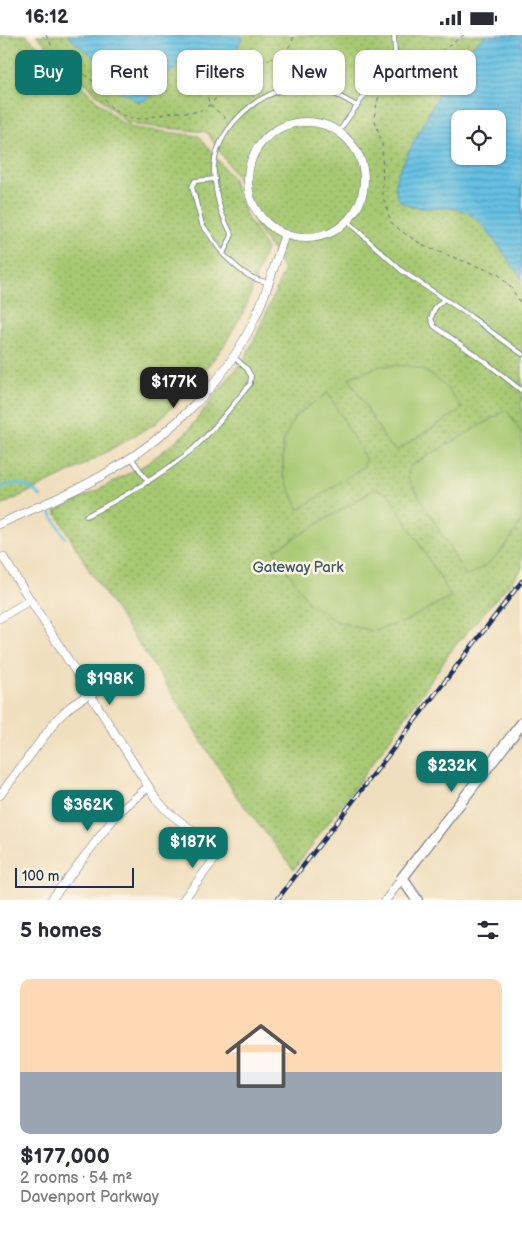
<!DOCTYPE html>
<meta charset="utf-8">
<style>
body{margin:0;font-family:"Balsamiq Sans",sans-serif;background:#f2f2f3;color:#2b2b33;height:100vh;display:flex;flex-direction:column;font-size:19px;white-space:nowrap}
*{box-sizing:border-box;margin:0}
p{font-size:16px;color:#7c7c81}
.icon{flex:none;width:28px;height:28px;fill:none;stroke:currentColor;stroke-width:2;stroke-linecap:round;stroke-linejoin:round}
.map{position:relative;height:865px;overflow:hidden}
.drawer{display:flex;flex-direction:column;background:#fff;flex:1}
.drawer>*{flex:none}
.top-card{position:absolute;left:15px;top:15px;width:492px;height:45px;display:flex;gap:10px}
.buttons{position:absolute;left:451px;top:75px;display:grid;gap:10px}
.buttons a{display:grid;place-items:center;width:55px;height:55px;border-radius:10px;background:#fff;box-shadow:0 1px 4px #0004;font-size:25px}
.scale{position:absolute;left:15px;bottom:12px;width:119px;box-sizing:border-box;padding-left:5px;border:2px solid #1b2f5e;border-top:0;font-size:14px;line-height:18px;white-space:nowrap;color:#1b2f5e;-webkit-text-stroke:4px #fcf5e5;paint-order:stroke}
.price{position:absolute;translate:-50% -42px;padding:0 11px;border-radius:10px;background:#0f766e;color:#fff;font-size:16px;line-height:32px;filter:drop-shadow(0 1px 2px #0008)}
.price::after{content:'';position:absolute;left:50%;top:30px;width:15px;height:11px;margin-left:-8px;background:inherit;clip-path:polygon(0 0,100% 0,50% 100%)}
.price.active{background:#222;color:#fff}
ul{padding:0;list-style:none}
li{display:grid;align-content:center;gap:10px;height:265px;padding:0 20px}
li span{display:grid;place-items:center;height:155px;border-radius:10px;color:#555}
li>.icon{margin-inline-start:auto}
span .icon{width:90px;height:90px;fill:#fffc;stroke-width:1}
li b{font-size:21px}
h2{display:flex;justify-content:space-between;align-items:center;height:60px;padding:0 20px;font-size:21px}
.pill{padding:0 18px;border-radius:10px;background:#fff;box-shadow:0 1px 4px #0004;font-size:18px;line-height:45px}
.pill.active{background:#0f766e;color:#fff}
.status{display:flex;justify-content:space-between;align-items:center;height:35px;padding:0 25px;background:#fff;direction:ltr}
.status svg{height:14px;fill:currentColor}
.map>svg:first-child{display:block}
.grass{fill:url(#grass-dots);stroke:#617c68;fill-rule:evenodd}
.garden{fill:#a7c972;stroke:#617c68}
.water{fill:url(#water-rules);stroke:#4078a0;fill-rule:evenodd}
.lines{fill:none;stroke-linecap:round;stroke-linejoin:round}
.stream{stroke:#65c1e3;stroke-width:2.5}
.service-casing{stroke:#666d80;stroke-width:5.5}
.minor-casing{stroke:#666d80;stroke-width:9}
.tertiary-casing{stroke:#666d80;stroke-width:12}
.path{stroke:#666d80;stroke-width:1;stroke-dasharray:4 4;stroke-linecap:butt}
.service{stroke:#fff;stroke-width:4}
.minor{stroke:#fff;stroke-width:8}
.tertiary{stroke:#fff;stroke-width:10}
.rail-casing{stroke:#1b2f5e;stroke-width:4.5}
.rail{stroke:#fcf5e5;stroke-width:2.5;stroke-dasharray:8;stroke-linecap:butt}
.labels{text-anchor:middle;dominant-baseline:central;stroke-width:5;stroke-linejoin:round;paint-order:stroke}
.park-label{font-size:15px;fill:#3e5663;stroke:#fcf5e5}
</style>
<div class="status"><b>16:12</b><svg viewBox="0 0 49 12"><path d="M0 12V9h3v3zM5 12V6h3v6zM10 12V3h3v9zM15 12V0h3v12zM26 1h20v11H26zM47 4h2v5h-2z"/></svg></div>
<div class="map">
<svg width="522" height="865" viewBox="0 0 522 865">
<defs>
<pattern id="grass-dots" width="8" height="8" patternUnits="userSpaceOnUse" patternTransform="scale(1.25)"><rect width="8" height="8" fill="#a7c972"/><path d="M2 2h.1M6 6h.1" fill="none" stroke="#87a461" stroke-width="1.8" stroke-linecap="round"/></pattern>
<pattern id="water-rules" width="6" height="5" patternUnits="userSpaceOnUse" patternTransform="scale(1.25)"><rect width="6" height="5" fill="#65c1e3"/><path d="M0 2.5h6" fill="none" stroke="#529dbb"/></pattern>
</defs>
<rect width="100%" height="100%" fill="#fcf5e5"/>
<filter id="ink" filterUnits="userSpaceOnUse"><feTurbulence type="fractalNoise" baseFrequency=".02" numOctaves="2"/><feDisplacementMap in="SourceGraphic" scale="10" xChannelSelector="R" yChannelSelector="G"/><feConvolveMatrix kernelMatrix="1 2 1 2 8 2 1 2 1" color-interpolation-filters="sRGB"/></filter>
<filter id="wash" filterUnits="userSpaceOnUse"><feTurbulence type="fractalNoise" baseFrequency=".0096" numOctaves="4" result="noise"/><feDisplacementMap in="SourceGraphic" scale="20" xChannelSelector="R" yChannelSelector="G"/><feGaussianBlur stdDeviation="1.12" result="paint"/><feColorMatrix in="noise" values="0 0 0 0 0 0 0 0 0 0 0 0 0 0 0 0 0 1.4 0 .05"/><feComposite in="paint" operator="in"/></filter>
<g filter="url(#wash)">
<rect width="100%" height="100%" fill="#f0dfbe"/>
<g class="grass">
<polygon points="0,0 26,0 126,92 199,101 232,143 246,181 266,213 246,272 225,309 197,346 156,388 84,430 0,471"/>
<path d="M 36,0 L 522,0 L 522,534 L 453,613 L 391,703 L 294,834 L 237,762 L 160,640 L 92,540 L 55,476 L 94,457 L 148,428 L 187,397 L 246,321 L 258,297 L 284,236 L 271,213 L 256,192 L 237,142 L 207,97 L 127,89 ZM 460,84 L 498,84 L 498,121 L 460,121 Z"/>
</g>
<g class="garden">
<path d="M 380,331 C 389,331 399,330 408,331 C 435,336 448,352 462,374 L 397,415 L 388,409 L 349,343 Z"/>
<polygon points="328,358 365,423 364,431 299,475 283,439 283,408 294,383 315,366"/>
<path d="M 507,375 L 522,400 L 522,483 C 515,499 501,518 487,529 C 481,534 473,537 466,541 L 408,442 L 410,431 Z"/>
<polygon points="376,454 388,458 451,561 404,587 372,596 338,587 309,568 274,515"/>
</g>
<g class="water">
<path d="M 67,0 L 241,0 L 242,3 C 239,9 237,16 233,20 C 221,32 199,19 184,28 C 178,31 171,37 166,42 C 155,53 156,63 138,67 L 122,57 L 113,43 L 99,25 L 79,11 Z"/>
<path d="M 486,0 L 522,0 L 522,244 C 510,227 484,187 468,178 C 446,164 385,191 397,140 L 457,23 ZM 460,84 L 498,84 L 498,121 L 460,121 Z"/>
</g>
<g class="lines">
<g class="stream">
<path d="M 0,453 C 16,444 30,450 41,462"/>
<polyline points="50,477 65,503"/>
</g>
</g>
</g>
<g filter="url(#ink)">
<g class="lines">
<g class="service-casing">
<g id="service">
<polyline points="339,96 369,54 391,29 395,20 394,0"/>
<polyline points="215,144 195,146 192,152 202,189 223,219"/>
<polyline points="347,186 402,236 470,281 522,319"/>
<path d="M 268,247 C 249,245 236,232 223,219 L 232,200 C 222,181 217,168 215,146 C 215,142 213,136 214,131 C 217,96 253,60 288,54 C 296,53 307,53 315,54 C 330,55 343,63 357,71"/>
<polyline points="444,264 435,273 431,283 434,291 487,328 522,356"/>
<polyline points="131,422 148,447"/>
<path d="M 86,481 C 124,462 161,441 194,413 C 215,394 232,371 250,349 L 251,341 L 247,334 L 234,322"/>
</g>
</g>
<g class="minor-casing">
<g id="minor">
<circle cx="306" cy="145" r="58"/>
<path d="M 0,489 C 32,474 65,461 96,444 C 161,408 223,353 254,285 C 267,258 275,228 285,199"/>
<polyline points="3,522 157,765 167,776 220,817 183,865"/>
<polyline points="0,583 30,565"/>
<polyline points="0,760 58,683 71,671 89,659"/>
<polyline points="51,865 118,778 148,752"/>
<polyline points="386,865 402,843"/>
</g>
</g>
<g class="tertiary-casing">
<polyline id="tertiary" points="417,865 402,843 522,688"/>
</g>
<g class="path">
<path d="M 46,0 C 49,5 52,12 55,17 C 62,26 84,38 94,47 C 101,52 103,62 108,69 C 132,96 152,78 179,77 C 190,77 194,79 205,73 C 220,65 222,45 237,37 C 242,34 248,31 254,29 C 272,22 289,23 294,0"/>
<polyline points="464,0 430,24 410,24 394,35 378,64 374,82 382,109 383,162 391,187 401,196 426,212 498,239 511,253 522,270"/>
<polyline points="275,24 310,43 312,46"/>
<polyline points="205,55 210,70 227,84"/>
</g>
<use href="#service" class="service"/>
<use href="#minor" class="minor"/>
<use href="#tertiary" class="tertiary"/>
<g class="rail-casing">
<polyline id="rail" points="277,865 522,546"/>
</g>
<use href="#rail" class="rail"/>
</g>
</g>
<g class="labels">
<g class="park-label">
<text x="298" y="532">Gateway Park</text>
</g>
</g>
</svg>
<div class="buttons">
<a><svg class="icon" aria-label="locate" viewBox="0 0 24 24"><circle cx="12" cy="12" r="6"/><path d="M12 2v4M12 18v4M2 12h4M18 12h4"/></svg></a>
</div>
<div class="scale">100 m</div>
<b class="price active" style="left:174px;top:374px">$177K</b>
<b class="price" style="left:110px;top:671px">$198K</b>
<b class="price" style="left:452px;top:758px">$232K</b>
<b class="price" style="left:88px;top:797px">$362K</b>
<b class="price" style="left:193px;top:834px">$187K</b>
<div class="top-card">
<a class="pill active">Buy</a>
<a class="pill">Rent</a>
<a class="pill">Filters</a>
<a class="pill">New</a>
<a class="pill">Apartment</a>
</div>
</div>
<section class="drawer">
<h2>5 homes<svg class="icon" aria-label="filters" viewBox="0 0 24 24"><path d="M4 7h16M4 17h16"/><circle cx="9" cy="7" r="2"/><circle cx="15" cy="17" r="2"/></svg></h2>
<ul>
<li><span style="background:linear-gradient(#ffd9b3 60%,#9aa5b1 0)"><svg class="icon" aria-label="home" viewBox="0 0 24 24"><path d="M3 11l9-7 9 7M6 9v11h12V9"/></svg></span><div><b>$177,000</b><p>2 rooms · 54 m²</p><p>Davenport Parkway</p></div></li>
</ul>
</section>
